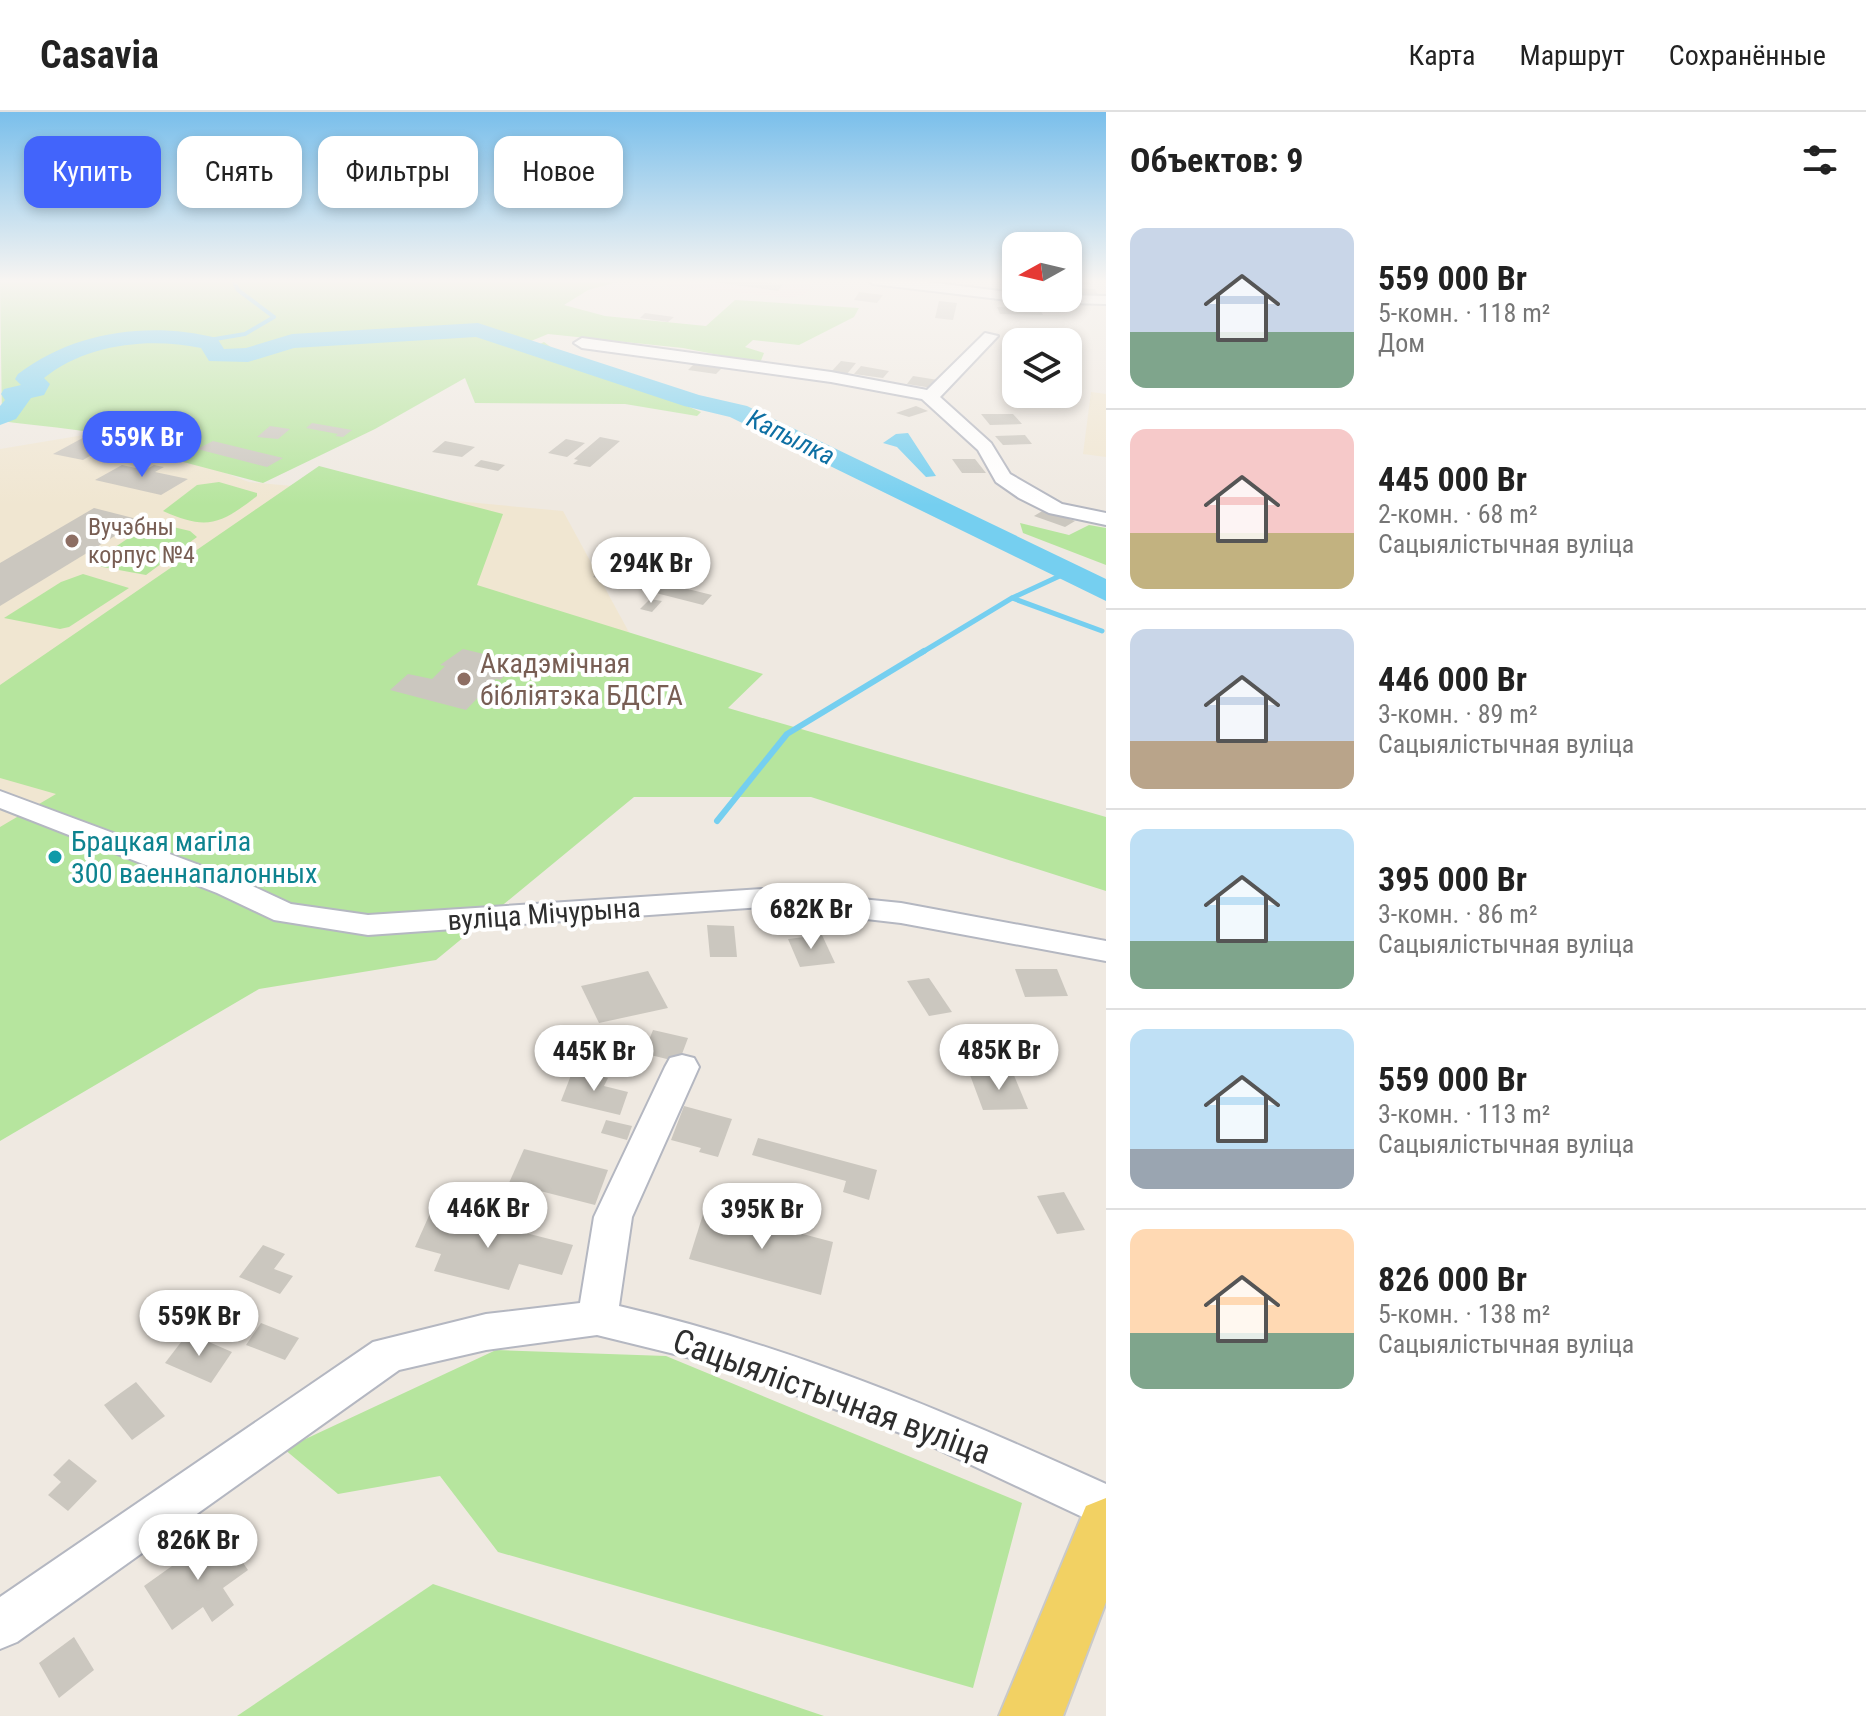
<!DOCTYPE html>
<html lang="ru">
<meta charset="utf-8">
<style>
body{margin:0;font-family:"Roboto Condensed",sans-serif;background:#f6f6f6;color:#222;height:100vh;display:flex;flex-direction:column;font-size:30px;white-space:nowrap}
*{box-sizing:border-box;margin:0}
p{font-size:26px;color:#767676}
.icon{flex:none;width:44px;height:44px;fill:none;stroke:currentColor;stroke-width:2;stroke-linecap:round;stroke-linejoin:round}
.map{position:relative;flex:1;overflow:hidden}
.sheet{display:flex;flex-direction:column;background:#fff;width:760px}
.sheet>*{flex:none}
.guide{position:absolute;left:24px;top:24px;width:760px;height:72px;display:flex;gap:16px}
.needle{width:52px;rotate:262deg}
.tools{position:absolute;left:1002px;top:120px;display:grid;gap:16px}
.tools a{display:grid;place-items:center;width:80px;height:80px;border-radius:16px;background:#fff;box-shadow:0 4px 12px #0003;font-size:40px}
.price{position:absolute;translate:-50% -68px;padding:0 18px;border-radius:28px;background:#fff;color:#222;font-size:26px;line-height:52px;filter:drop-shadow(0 2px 4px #0008)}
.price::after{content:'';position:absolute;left:50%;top:48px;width:24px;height:18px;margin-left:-12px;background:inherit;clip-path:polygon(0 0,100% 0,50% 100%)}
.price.active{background:#4264fb;color:#fff}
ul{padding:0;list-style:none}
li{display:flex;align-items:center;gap:24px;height:200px;padding:0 24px}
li+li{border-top:2px solid #e0e0e0}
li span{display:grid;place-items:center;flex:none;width:224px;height:160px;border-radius:16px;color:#555}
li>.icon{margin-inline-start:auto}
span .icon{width:96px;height:96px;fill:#fffc;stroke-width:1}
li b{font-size:34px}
h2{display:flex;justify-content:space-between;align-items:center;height:96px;padding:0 24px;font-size:34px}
.pill{padding:0 28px;border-radius:16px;background:#fff;box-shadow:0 4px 12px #0003;font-size:28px;line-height:72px}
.pill.active{background:#4264fb;color:#fff}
header{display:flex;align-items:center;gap:48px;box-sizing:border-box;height:112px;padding:0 40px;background:#fff;border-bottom:2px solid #e0e0e0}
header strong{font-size:38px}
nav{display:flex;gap:44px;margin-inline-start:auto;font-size:28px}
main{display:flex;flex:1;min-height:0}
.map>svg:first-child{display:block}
.education{fill:#f0e6d1}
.medical{fill:#f5dfe0}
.green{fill:#b6e59e}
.water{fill:#75cff0}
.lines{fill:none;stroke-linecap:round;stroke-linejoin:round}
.stream-far2{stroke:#75cff0;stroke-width:4}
.stream-far1{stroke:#75cff0;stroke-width:5}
.stream{stroke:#75cff0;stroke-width:6}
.river{fill:#75cff0;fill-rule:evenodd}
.building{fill:#cbc7bf}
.minor-casing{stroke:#b4b7c1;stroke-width:4}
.major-casing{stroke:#c9c9c9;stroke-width:4}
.minor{fill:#fff;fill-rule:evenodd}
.major{fill:#f2d163;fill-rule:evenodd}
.education-dot{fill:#8d6e63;stroke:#fff;stroke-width:3}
.culture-dot{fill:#0f9aa8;stroke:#fff;stroke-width:3}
.labels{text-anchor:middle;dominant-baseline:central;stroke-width:8;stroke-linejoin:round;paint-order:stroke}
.far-education-label{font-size:24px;fill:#785e54;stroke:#fff;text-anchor:start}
.far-water-label{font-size:26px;font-style:italic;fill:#0d6fa3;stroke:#fff}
.education-label{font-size:28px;fill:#785e54;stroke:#fff;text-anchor:start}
.culture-label{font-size:28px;fill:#0d838f;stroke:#fff;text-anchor:start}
.street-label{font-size:28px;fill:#2e2e2e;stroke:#fff}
.near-street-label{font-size:34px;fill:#2e2e2e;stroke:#fff}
</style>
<header>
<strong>Casavia</strong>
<nav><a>Карта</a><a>Маршрут</a><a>Сохранённые</a></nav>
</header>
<main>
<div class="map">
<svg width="1106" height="1604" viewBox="0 0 1106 1604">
<rect width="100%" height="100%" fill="#efe9e1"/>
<g class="education">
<polygon points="1091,280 1106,282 1106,345 1083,342"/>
<polygon points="90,322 168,339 249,370 563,399 692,636 0,756 0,337"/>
</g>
<polygon class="medical" points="610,168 815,168 806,182 788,186"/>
<g class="green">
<path d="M 0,168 L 621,169 L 588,178 L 564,193 L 605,204 L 706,214 L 735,188 L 859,196 L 854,205 L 799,233 L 753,228 L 745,235 L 764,241 L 760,251 L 683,236 L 548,222 L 519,234 L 528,238 L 544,230 C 589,266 649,277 701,300 L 697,304 L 625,292 L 475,291 L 465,266 L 375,317 L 263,371 L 172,347 C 129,318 56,317 2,309 Z"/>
<polygon points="319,354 503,402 477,473 763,562 728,596 1106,705 1106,779 811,685 634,685 436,848 259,877 0,1029 0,715 56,682 0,666 0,573"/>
<path d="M 219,370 L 257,381 L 257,384 C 221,412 207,419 163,399 L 197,373 Z"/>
<polygon points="152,410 190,419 197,425 146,463 97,454 104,449 105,442"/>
<polygon points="1020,411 1069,423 1089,413 1106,416 1106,453 1023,421"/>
<polygon points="83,462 129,476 69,515 60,517 4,506 61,470"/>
<polygon points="496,1238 666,1244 1022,1391 973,1576 498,1440 440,1364 338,1382 284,1337"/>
<polygon points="433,1472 824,1604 237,1604"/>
</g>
<polygon class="water" points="908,321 936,364 926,365 897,335 883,331 896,322"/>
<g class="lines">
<polyline class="stream-far2" points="203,229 245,222 274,205 238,178 233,168"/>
<g class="stream-far1">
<polyline points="1012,486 1102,519"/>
<polyline points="921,541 1012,486 1064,462"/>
</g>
<polyline class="stream" points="717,709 787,622 924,539"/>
<path class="river" d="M 478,211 L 699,283 L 747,294 L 1106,467 L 1106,489 L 730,305 L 684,294 L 476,225 L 294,236 L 248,250 L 209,249 L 201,236 C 149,225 86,232 44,266 L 50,272 L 44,283 L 31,286 L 16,307 L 0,313 L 0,294 L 5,288 L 1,282 L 4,277 L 21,273 L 15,267 L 18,262 C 74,219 150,209 217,226 L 224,237 L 246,236 L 292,222 Z"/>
</g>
<g class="building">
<polygon points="699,168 743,168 783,172 778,179"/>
<polygon points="1068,168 1089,168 1091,173 1075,172 1077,176 1095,177 1098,183 1068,182"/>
<polygon points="859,180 883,183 877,191 854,188"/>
<polygon points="939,189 957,191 953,208 935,206"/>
<polygon points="997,195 1039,196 1043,203 1000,202"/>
<polygon points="645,201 674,205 668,210 640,206"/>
<polygon points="841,249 856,251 847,262 831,260"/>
<polygon points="695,251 723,255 716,262 688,258"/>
<polygon points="861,254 889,259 883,266 854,262"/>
<polygon points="913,264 938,268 932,276 907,272"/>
<polygon points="916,294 928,299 909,305 896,301"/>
<polygon points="981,302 1013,302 1022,312 990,313"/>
<polygon points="312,311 352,318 343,325 335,324 338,322 306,316"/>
<polygon points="270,314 290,317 278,327 257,325"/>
<polygon points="90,322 138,331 115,345 95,341 83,348 53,342"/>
<polygon points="1025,323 1032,332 1003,333 995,324"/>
<polygon points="600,325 620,329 590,355 573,352 578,348 574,347"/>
<polygon points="566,327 585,331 567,345 548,341"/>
<polygon points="213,329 283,346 267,355 197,337"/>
<polygon points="445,329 475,335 462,345 432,340"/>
<polygon points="952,347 975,347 986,361 962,361"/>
<polygon points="481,348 505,353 498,359 474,354"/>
<polygon points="122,353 145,358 154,353 164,355 155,360 188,367 161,383 95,368"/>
<polygon points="94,396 141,408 0,494 0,451"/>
<polygon points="1044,398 1075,409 1065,415 1034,404"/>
<polygon points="603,456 712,483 703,493 593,465"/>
<polygon points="650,487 662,489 652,500 640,497"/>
<polygon points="463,537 513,549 508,554 513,556 500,568 496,567 466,598 390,578 408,562 432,567 445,554 440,553"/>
<polygon points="707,813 734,814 737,845 710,845"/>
<polygon points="822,823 835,851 800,855 788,827"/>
<polygon points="1015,857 1057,857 1068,884 1025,885"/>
<polygon points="648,859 668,896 599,911 581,874"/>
<polygon points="929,866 952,900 929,904 907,869"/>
<polygon points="653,918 688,926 679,950 626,937 632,923 649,928"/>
<polygon points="573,958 608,966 604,974 628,980 620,1003 561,989"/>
<polygon points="1013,961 1028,997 983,998 970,963"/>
<polygon points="684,994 732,1007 718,1045 699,1040 701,1036 671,1028"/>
<polygon points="606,1008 632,1014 627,1028 601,1021"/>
<polygon points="758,1026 877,1058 869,1088 843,1080 846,1069 752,1043"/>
<polygon points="524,1037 608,1058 595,1093 509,1071"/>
<polygon points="1064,1080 1085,1118 1057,1122 1037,1084"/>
<polygon points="705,1096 833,1130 821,1183 689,1147"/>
<polygon points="432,1097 573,1133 562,1163 519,1152 509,1178 434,1159 441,1142 415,1135"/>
<polygon points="263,1133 285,1142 274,1157 293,1164 280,1182 239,1165"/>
<polygon points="261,1211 299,1226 285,1248 246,1233"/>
<polygon points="188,1221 232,1240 211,1271 165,1251"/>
<polygon points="136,1270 165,1304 132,1328 104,1293"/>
<polygon points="69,1347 97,1369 68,1399 48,1383 61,1370 53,1363"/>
<polygon points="221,1419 248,1458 223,1476 234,1493 212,1510 203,1495 172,1518 144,1474"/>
<polygon points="74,1525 94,1558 59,1586 39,1551"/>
</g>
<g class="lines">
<g class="minor-casing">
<g id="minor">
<polygon points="866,168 912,168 1016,181 1016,186 1023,186 1016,189 873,172"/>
<polygon points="1068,183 1106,184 1106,192 1030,190 1023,186 1068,186"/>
<polygon points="985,221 998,224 940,285 991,331 1010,362 1062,392 1106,401 1106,413 1049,401 1019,386 996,370 978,338 922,287 831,270 582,236 574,231 582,226 831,260 927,278"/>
<polygon points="0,679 237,767 291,792 368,803 762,777 901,791 1106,829 1106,849 901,811 762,795 368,823 274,808 217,781 0,696"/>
<path d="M 682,943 L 694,946 L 699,955 L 632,1105 L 619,1194 C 788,1233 948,1300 1106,1372 L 1106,1416 L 914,1326 L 703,1249 L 597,1223 L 486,1238 L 399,1258 L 17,1530 L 0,1537 L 0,1485 L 373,1230 L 486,1202 L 580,1191 L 594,1105 L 665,955 L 670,946 Z"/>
</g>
</g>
<g class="major-casing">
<polygon id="major" points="1106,1386 1106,1490 1063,1604 999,1604 1086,1394"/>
</g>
<use href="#minor" class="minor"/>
<use href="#major" class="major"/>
</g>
<linearGradient id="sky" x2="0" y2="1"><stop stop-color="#7abfeb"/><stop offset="0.43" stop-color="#f8f5f2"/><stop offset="1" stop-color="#f8f5f2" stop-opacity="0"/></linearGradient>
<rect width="1106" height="393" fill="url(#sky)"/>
<g class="education-dot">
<circle cx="72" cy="429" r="8"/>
<circle cx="464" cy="567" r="8"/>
</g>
<circle class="culture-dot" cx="55" cy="745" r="8"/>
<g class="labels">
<g class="far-education-label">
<text x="88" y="415">Вучэбны<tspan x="88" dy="28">корпус №4</tspan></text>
</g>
<g class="far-water-label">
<text transform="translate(791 325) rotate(26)">Капылка</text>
</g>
<g class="education-label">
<text x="480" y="551">Акадэмічная<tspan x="480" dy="32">бібліятэка БДСГА</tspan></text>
</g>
<g class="culture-label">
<text x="71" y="729">Брацкая магіла<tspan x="71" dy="32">300 ваеннапалонных</tspan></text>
</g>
<g class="street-label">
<text transform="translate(544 802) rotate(-4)">вуліца Мічурына</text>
</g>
<g class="near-street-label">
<text transform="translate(832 1284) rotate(20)">Сацыялістычная вуліца</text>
</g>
</g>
</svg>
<div class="tools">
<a><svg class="needle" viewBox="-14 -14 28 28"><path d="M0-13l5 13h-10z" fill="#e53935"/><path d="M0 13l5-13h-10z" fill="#767676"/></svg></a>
<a><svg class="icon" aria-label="layers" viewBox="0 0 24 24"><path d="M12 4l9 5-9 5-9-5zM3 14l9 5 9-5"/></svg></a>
</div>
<b class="price active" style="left:142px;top:367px">559K Br</b>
<b class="price" style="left:651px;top:493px">294K Br</b>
<b class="price" style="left:811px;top:839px">682K Br</b>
<b class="price" style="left:999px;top:980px">485K Br</b>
<b class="price" style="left:594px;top:981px">445K Br</b>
<b class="price" style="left:488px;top:1138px">446K Br</b>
<b class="price" style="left:762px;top:1139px">395K Br</b>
<b class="price" style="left:199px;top:1246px">559K Br</b>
<b class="price" style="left:198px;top:1470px">826K Br</b>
<div class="guide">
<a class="pill active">Купить</a>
<a class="pill">Снять</a>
<a class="pill">Фильтры</a>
<a class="pill">Новое</a>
</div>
</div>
<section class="sheet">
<h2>Объектов: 9<svg class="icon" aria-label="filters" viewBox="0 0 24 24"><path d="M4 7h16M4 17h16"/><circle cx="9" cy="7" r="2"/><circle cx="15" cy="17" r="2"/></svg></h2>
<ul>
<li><span style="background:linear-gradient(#c9d6e8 65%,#7fa58c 0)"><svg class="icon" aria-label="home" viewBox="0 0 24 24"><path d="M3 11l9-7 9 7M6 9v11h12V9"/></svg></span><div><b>559 000 Br</b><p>5-комн. · 118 m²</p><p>Дом</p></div></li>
<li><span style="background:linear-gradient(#f6c9c9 65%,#c2b280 0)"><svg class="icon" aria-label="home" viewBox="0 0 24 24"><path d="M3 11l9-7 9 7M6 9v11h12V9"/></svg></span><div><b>445 000 Br</b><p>2-комн. · 68 m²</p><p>Сацыялістычная вуліца</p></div></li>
<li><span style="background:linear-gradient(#c9d6e8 70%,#b9a48a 0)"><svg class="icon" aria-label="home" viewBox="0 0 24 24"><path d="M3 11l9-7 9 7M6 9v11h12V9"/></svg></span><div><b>446 000 Br</b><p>3-комн. · 89 m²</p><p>Сацыялістычная вуліца</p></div></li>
<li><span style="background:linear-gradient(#bfe0f5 70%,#7fa58c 0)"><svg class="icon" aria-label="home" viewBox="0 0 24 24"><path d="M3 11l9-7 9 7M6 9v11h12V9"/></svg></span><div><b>395 000 Br</b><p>3-комн. · 86 m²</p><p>Сацыялістычная вуліца</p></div></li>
<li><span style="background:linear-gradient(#bfe0f5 75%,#9aa5b1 0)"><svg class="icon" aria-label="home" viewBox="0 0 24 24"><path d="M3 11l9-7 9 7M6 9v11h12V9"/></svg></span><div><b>559 000 Br</b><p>3-комн. · 113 m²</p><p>Сацыялістычная вуліца</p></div></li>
<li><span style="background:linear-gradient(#ffd9b3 65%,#7fa58c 0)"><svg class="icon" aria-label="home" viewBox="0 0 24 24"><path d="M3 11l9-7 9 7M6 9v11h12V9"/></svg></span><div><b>826 000 Br</b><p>5-комн. · 138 m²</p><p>Сацыялістычная вуліца</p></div></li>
</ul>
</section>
</main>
